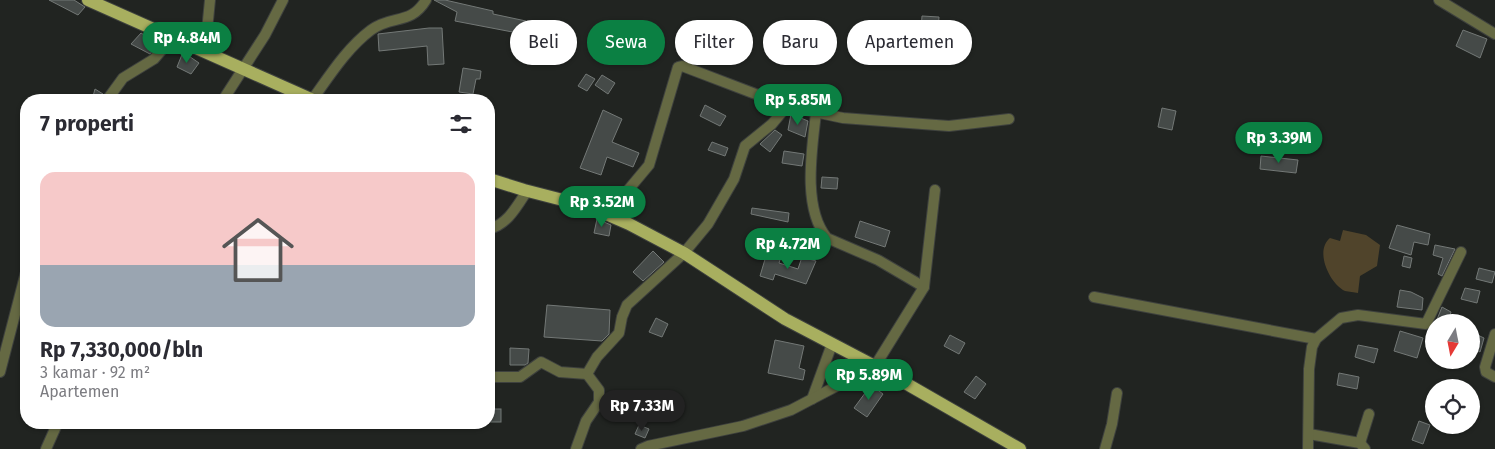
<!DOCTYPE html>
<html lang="id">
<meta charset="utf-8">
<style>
body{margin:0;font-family:"Fira Sans",sans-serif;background:#f7f7f7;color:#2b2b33;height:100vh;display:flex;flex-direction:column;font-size:19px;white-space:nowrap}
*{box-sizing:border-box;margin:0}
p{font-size:16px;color:#7c7c81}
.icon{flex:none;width:28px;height:28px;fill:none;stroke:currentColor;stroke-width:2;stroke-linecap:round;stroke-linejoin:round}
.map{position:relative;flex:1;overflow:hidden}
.panel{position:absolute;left:20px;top:94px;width:475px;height:335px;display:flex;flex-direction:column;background:#fff;border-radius:20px;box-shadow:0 1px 4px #0004}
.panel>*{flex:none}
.guide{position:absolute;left:510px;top:20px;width:475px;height:45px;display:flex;gap:10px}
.needle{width:32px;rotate:190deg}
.fabs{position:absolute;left:1425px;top:314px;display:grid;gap:10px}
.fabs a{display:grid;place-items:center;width:55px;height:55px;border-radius:50%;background:#fff;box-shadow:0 1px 4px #0004;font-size:25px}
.price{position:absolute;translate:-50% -42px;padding:0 11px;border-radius:18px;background:#0b8043;color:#fff;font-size:16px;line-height:32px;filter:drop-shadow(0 1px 2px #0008)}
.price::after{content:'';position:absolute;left:50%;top:30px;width:15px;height:11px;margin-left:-8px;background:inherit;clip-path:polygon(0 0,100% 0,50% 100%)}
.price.selected{background:#222;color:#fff}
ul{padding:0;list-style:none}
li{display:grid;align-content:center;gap:10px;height:265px;padding:0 20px}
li+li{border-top:1px solid #e1e1e2}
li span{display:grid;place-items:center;height:155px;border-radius:15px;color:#555}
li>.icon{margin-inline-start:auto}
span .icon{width:90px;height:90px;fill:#fffc;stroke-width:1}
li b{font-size:21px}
h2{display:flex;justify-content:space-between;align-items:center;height:60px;padding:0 20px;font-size:21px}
.chip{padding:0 18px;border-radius:22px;background:#fff;box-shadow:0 1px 4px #0004;font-size:18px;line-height:45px}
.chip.selected{background:#0b8043;color:#fff}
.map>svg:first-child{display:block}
.green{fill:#50442b}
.building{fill:#454a48;stroke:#737876}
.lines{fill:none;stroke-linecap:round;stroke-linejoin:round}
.street-casing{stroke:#3e413e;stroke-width:12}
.primary-casing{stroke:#3e413e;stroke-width:14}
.street{stroke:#656943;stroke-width:10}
.primary{stroke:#a8af5f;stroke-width:12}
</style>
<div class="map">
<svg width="1495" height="449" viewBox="0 0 1495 449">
<rect width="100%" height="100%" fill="#212421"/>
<path class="green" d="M 1343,230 L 1366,235 L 1380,245 L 1377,266 L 1360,276 L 1358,293 C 1354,292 1349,292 1345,291 C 1330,284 1314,251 1330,238 L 1340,241 Z"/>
<g class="building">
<polygon points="49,0 74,0 85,7 78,15"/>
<polygon points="434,0 445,0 493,11 493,14 526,21 523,34 455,21 457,12"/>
<polygon points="922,16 939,17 938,30 921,29"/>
<polygon points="429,28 442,28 444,64 428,65 427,46 379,51 378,34"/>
<polygon points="1463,30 1487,39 1480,58 1456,46"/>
<polygon points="141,33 158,44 150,54 131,44"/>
<polygon points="885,41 905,44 904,57 883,55"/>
<polygon points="183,52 199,63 191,74 177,67"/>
<polygon points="463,68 481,71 480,79 476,79 473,94 459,92"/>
<polygon points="586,74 595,79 587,91 578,86"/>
<polygon points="602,75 615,83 608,94 595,85"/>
<polygon points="95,89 103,94 100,100 92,100"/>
<polygon points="705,105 726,116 720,126 700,116"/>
<polygon points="1162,108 1176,111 1172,130 1158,127"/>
<polygon points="603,110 622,119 612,142 639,153 633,167 607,157 601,175 580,168"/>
<polygon points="791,114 808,121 805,137 788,130"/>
<polygon points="775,130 782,135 770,152 760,144"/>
<polygon points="712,142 728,148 725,156 708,150"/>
<polygon points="784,151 804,154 802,166 782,163"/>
<polygon points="1261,156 1298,160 1296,173 1260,169"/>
<polygon points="822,177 838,178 837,189 821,188"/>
<polygon points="752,208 789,213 788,222 751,214"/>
<polygon points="597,219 611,225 609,236 594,233"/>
<polygon points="860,221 890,231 885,247 855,237"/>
<polygon points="1397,225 1430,234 1428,245 1414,242 1411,255 1389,248"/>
<polygon points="1435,245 1455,249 1442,276 1438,274 1443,258 1433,255"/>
<polygon points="653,251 664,262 643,281 633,272"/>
<polygon points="766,256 780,260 779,263 798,269 802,257 816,261 806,284 775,274 773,280 760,276"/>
<polygon points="1404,256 1412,258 1410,268 1402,266"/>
<polygon points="1479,268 1495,272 1492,283 1476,279"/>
<polygon points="1465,288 1480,291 1477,303 1461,299"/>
<polygon points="1400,290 1411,292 1423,298 1422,310 1397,307"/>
<polygon points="547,305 610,310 609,334 602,341 544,337"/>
<polygon points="1442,307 1451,312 1448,322 1436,322"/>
<polygon points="656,318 668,324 662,337 649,332"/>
<polygon points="1400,331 1423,338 1417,358 1394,351"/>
<polygon points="1471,332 1484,338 1480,352 1471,347"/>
<polygon points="950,335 965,343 959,354 944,346"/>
<polygon points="775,340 804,346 799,368 805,370 803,380 768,373"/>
<polygon points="1358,345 1378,349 1374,363 1355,357"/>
<polygon points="510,348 529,349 528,363 525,365 510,365"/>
<polygon points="1339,373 1359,377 1357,389 1337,385"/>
<polygon points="976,376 986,384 975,399 964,392"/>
<polygon points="871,385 883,394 867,417 854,408"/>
<rect x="489" y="409" width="12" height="13"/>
<polygon points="1419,421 1430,425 1423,444 1412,440"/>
<polygon points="639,425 649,429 645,438 635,434"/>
</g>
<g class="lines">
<g class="street-casing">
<g id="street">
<polyline points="1439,0 1495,34"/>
<polyline points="205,51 210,0"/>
<polyline points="107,100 123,78 154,59 173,37"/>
<polyline points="223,100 265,35 283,0"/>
<path d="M 312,100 C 330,75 347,48 371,30 C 393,14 410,26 426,0"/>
<path d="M 816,113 C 812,149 802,208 827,238 L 878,260 L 924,287"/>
<polyline points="608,214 649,165 678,67 682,66 787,106 843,118 949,126 1009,119"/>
<path d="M 489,229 C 508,224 517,206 527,191"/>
<polyline points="1094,297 1316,339"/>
<polyline points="1495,334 1485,367 1486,372 1495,377"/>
<polyline points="0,372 26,272"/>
<polyline points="489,377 520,377 541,362 560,372 587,374"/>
<polyline points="812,399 832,344"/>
<polyline points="1309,434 1360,443 1365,449"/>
<polyline points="1360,443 1369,414"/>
<polyline points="46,449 58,422"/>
<polyline points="576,449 586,421 599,402 599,390 587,374 597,357 619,333 622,317 627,305 684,253 708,224 734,179 745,146 772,124 787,106"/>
<polyline points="641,449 648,446 743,426 791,410 875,366 924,287 935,190"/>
<polyline points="1105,449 1112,424 1117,393"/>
<polyline points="1308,449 1309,369 1312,347 1316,339 1341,318 1358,315 1426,324 1461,252"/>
</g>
</g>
<g class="primary-casing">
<g id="primary">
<polyline points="88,0 313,100"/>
<polyline points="489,179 524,190 590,207 629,224 684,253 785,319 886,372 1020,449"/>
</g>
</g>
<use href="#street" class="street"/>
<use href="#primary" class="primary"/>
</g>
</svg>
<div class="fabs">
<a><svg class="needle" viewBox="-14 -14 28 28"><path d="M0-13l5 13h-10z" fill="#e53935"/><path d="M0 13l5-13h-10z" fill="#7c7c81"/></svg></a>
<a><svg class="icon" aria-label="locate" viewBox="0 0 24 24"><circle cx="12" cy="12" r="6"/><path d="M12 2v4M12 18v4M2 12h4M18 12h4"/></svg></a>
</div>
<b class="price" style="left:187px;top:64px">Rp 4.84M</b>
<b class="price" style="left:798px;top:126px">Rp 5.85M</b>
<b class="price" style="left:1279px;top:164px">Rp 3.39M</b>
<b class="price" style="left:602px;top:228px">Rp 3.52M</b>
<b class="price" style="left:788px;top:270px">Rp 4.72M</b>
<b class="price" style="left:869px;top:401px">Rp 5.89M</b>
<b class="price selected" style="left:642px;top:432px">Rp 7.33M</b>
<div class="guide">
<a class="chip">Beli</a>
<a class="chip selected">Sewa</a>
<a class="chip">Filter</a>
<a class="chip">Baru</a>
<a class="chip">Apartemen</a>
</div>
<section class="panel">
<h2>7 properti<svg class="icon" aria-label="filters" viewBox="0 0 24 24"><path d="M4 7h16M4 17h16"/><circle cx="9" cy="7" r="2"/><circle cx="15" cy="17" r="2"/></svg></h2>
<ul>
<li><span style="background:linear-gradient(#f6c9c9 60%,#9aa5b1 0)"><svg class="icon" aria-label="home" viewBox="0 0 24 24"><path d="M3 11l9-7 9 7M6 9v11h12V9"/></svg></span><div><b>Rp 7,330,000/bln</b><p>3 kamar · 92 m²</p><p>Apartemen</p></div></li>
</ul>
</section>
</div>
